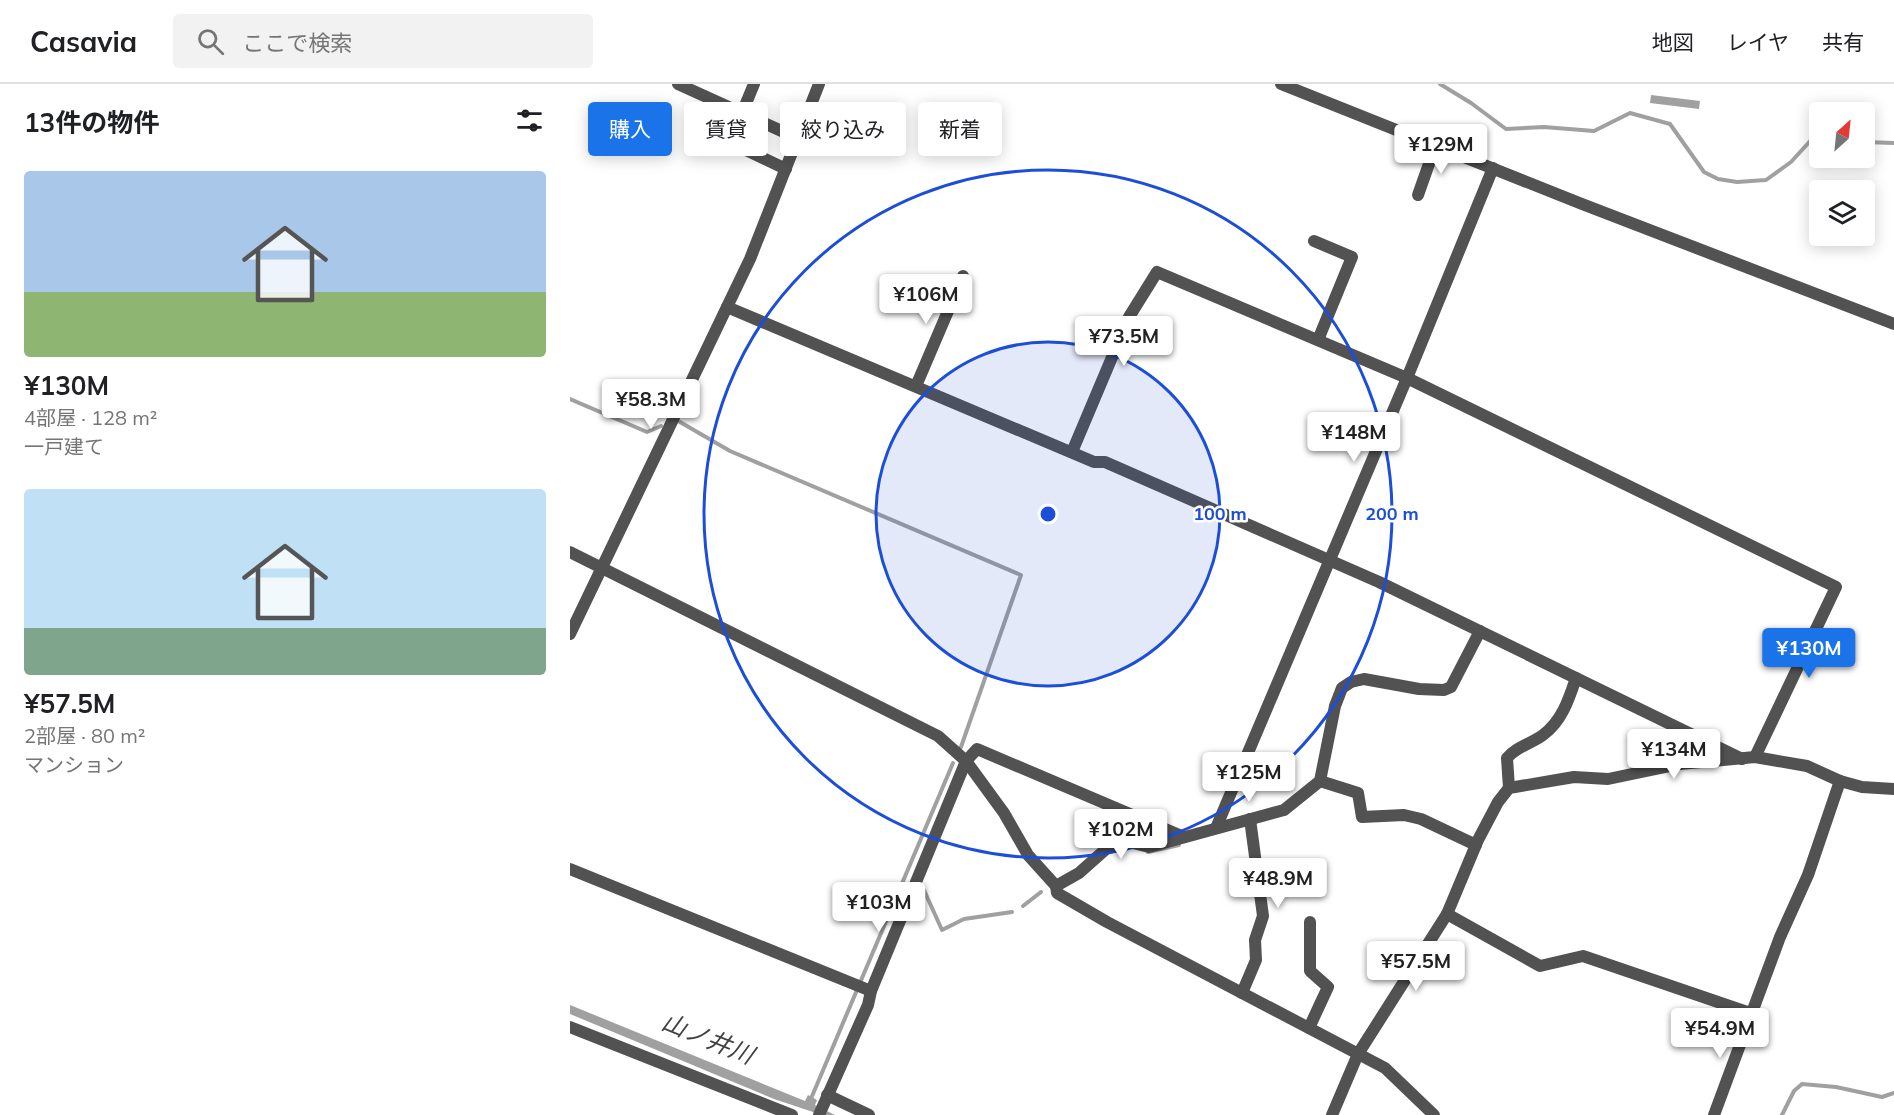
<!DOCTYPE html>
<html lang="ja">
<meta charset="utf-8">
<style>
body{margin:0;font-family:Mulish,"Noto Sans JP",sans-serif;background:#f2f2f2;color:#202124;height:100vh;display:flex;flex-direction:column;font-size:22px;white-space:nowrap}
*{box-sizing:border-box;margin:0}
p{font-size:20px;color:#757577}
.icon{flex:none;width:33px;height:33px;fill:none;stroke:currentColor;stroke-width:2;stroke-linecap:round;stroke-linejoin:round}
.map{position:relative;flex:1;overflow:hidden}
.panel{display:flex;flex-direction:column;background:#fff;width:570px}
.panel>*{flex:none}
.guide{position:absolute;left:18px;top:18px;width:570px;height:54px;display:flex;gap:12px}
.needle{width:39px;rotate:27deg}
.fabs{position:absolute;left:1239px;top:18px;display:grid;gap:12px}
.fabs a{display:grid;place-items:center;width:66px;height:66px;border-radius:6px;background:#fff;box-shadow:0 3px 15px #0003;font-size:30px}
.price{position:absolute;translate:-50% -51px;padding:0 14px;border-radius:6px;background:#fff;color:#222;font-size:20px;line-height:39px;filter:drop-shadow(0 2px 3px #0008)}
.price::after{content:'';position:absolute;left:50%;top:36px;width:18px;height:14px;margin-left:-9px;background:inherit;clip-path:polygon(0 0,100% 0,50% 100%)}
.price.current{background:#1a73e8;color:#fff}
ul{padding:0;list-style:none}
li{display:grid;align-content:center;gap:12px;height:318px;padding:0 24px}
li span{display:grid;place-items:center;height:186px;border-radius:6px;color:#555}
li>.icon{margin-inline-start:auto}
span .icon{width:108px;height:108px;fill:#fffc;stroke-width:1}
li b{font-size:26px}
h2{display:flex;justify-content:space-between;align-items:center;height:72px;padding:0 24px;font-size:26px}
.chip{padding:0 21px;border-radius:6px;background:#fff;box-shadow:0 3px 15px #0003;font-size:21px;line-height:54px}
.chip.current{background:#1a73e8;color:#fff}
header{display:flex;align-items:center;gap:36px;box-sizing:border-box;height:84px;padding:0 30px;background:#fff;border-bottom:2px solid #e0e0e0}
header strong{font-size:28px}
nav{display:flex;gap:33px;margin-inline-start:auto;font-size:21px}
.search{width:420px;height:54px;background:#f2f2f2;display:flex;align-items:center;gap:15px;box-sizing:border-box;padding:0 21px;border-radius:6px;color:#757577;font-size:22px}
main{display:flex;flex:1;min-height:0}
.map>svg:first-child{display:block}
.water{fill:#a0a0a0}
.lines{fill:none;stroke-linecap:round;stroke-linejoin:round}
.stream{stroke:#a0a0a0;stroke-width:4}
.minor{stroke:#525252;stroke-width:12}
.tertiary{stroke:#525252;stroke-width:12}
.ring{fill:none;stroke:#1d4ed8;stroke-width:3}
.labels{text-anchor:middle;dominant-baseline:central;stroke-width:5;stroke-linejoin:round;paint-order:stroke}
.water-label{font-size:24px;font-style:italic;fill:#414141;stroke:#fff}
.centre{fill:#1d4ed8;stroke:#fff;stroke-width:3}
.ring-label{font-size:18px;text-anchor:middle;font-weight:bold;fill:#1d4ed8;stroke:#fff;stroke-width:5;stroke-linejoin:round;paint-order:stroke}
</style>
<header>
<strong>Casavia</strong>
<div class="search"><svg class="icon" aria-label="search" viewBox="0 0 24 24"><circle cx="10" cy="10" r="6"/><path d="M15 15l6 6"/></svg>ここで検索</div>
<nav><a>地図</a><a>レイヤ</a><a>共有</a></nav>
</header>
<main>
<section class="panel">
<h2>13件の物件<svg class="icon" aria-label="filters" viewBox="0 0 24 24"><path d="M4 7h16M4 17h16"/><circle cx="9" cy="7" r="2"/><circle cx="15" cy="17" r="2"/></svg></h2>
<ul>
<li><span style="background:linear-gradient(#a9c7e8 65%,#8fb573 0)"><svg class="icon" aria-label="home" viewBox="0 0 24 24"><path d="M3 11l9-7 9 7M6 9v11h12V9"/></svg></span><div><b>¥130M</b><p>4部屋 · 128 m²</p><p>一戸建て</p></div></li>
<li><span style="background:linear-gradient(#bfe0f5 75%,#7fa58c 0)"><svg class="icon" aria-label="home" viewBox="0 0 24 24"><path d="M3 11l9-7 9 7M6 9v11h12V9"/></svg></span><div><b>¥57.5M</b><p>2部屋 · 80 m²</p><p>マンション</p></div></li>
</ul>
</section>
<div class="map">
<svg width="1324" height="1031" viewBox="0 0 1324 1031">
<rect width="100%" height="100%" fill="#fff"/>
<g class="water">
<polygon points="1081,11 1130,17 1129,25 1080,19"/>
<polygon points="0,921 235,1017 238,1011 247,1016 245,1021 265,1031 252,1031 204,1015 0,930"/>
</g>
<g class="lines">
<g class="stream">
<polyline points="870,0 901,19 936,45 974,43 1024,47 1060,29 1100,40 1134,88 1148,95 1167,98 1196,96 1221,78 1242,55 1250,55"/>
<polyline points="1294,58 1324,59"/>
<polyline points="0,315 77,348 91,342"/>
<polyline points="110,338 160,367 451,491 391,663"/>
<polyline points="578,768 609,761"/>
<polyline points="353,804 372,846 394,835 442,828"/>
<polyline points="453,822 471,808"/>
<polyline points="240,1017 383,679"/>
<polyline points="1212,1031 1224,1007 1232,1000 1266,1003 1312,1013 1324,1009"/>
</g>
<g class="minor">
<polyline points="108,0 227,54"/>
<polyline points="172,29 184,0"/>
<polyline points="134,46 216,85"/>
<polyline points="848,111 866,60"/>
<polyline points="744,157 782,173 748,256"/>
<polyline points="157,223 524,378 535,378 809,498 1172,675"/>
<polyline points="346,302 393,192"/>
<polyline points="502,368 559,233 587,188 837,294 1266,503 1185,673"/>
<polyline points="0,468 368,652 396,677 434,729 458,771 486,802 487,809 537,838 815,984 864,1031"/>
<polyline points="0,550 180,175 249,0"/>
<polyline points="750,697 788,709 792,733 834,731 851,735 906,761"/>
<path d="M 939,704 L 937,674 C 947,662 961,660 973,651 C 992,637 999,615 1006,594"/>
<polyline points="646,744 837,294 923,84"/>
<polyline points="0,785 301,907"/>
<polyline points="486,802 509,789 536,765 559,758 579,763 714,726 750,697 765,622 772,604 781,598 794,595 849,605 874,606 881,603 910,547"/>
<polyline points="877,830 970,882 1013,872 1183,930"/>
<polyline points="672,909 686,876 685,856 693,832 680,735"/>
<polyline points="0,943 222,1031"/>
<polyline points="739,944 758,903 740,887 740,838"/>
<polyline points="257,1011 299,1031"/>
<polyline points="249,1031 298,921 301,907 396,677 407,665 614,753"/>
<polyline points="762,1031 788,970 877,830 908,756 928,718 939,704 1004,693 1038,695 1110,680 1185,673 1237,682 1270,697 1292,703 1324,705"/>
<polyline points="1144,1031 1210,853 1238,791 1270,697"/>
</g>
<polyline class="tertiary" points="711,0 1012,120 1324,240"/>
</g>
<circle cx="478" cy="430" r="172" fill="#1d4ed8" fill-opacity=".12"/>
<g class="ring">
<circle cx="478" cy="430" r="172"/>
<circle cx="478" cy="430" r="344"/>
</g>
<g class="labels">
<g class="water-label">
<text transform="translate(138 954) rotate(22)">山ノ井川</text>
</g>
</g>
<circle cx="478" cy="430" r="9" class="centre"/>
<g class="ring-label">
<text x="650" y="436">100 m</text>
<text x="822" y="436">200 m</text>
</g>
</svg>
<div class="fabs">
<a><svg class="needle" viewBox="-14 -14 28 28"><path d="M0-13l5 13h-10z" fill="#e53935"/><path d="M0 13l5-13h-10z" fill="#757577"/></svg></a>
<a><svg class="icon" aria-label="layers" viewBox="0 0 24 24"><path d="M12 4l9 5-9 5-9-5zM3 14l9 5 9-5"/></svg></a>
</div>
<b class="price" style="left:871px;top:91px">¥129M</b>
<b class="price" style="left:356px;top:241px">¥106M</b>
<b class="price" style="left:554px;top:283px">¥73.5M</b>
<b class="price" style="left:81px;top:346px">¥58.3M</b>
<b class="price" style="left:784px;top:379px">¥148M</b>
<b class="price current" style="left:1239px;top:595px">¥130M</b>
<b class="price" style="left:1104px;top:696px">¥134M</b>
<b class="price" style="left:679px;top:719px">¥125M</b>
<b class="price" style="left:551px;top:776px">¥102M</b>
<b class="price" style="left:708px;top:825px">¥48.9M</b>
<b class="price" style="left:309px;top:849px">¥103M</b>
<b class="price" style="left:846px;top:908px">¥57.5M</b>
<b class="price" style="left:1150px;top:975px">¥54.9M</b>
<div class="guide">
<a class="chip current">購入</a>
<a class="chip">賃貸</a>
<a class="chip">絞り込み</a>
<a class="chip">新着</a>
</div>
</div>
</main>
